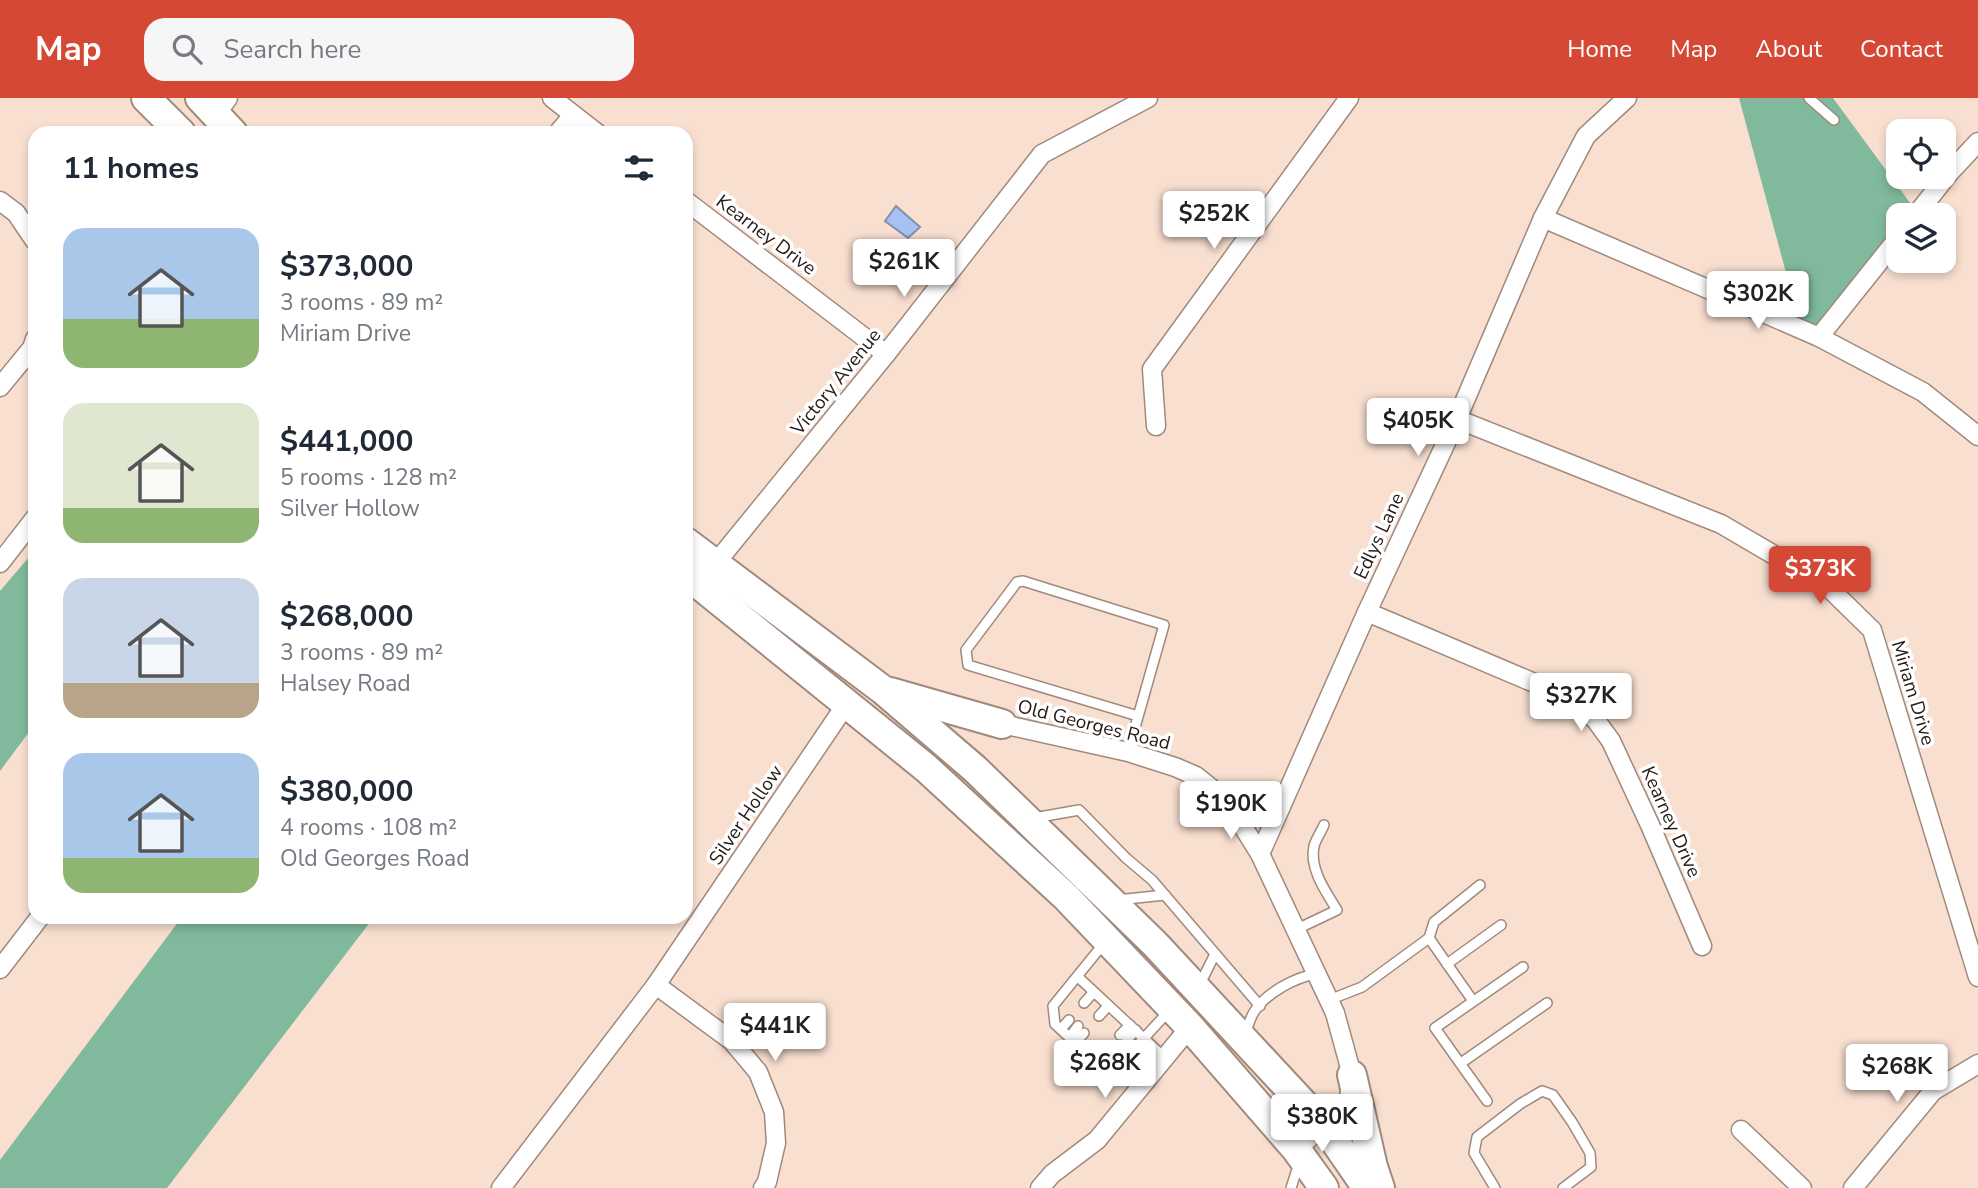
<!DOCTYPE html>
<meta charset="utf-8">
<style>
body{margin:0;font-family:"Nunito Sans",sans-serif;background:#f6f6f7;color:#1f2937;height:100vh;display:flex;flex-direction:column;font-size:26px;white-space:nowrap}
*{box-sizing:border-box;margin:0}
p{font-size:23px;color:#747a83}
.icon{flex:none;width:38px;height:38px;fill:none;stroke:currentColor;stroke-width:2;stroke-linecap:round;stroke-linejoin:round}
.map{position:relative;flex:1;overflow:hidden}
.drawer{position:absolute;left:28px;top:28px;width:665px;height:798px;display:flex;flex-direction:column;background:#fff;border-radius:21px;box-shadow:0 4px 10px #0003}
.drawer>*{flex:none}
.buttons{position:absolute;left:1886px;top:21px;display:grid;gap:14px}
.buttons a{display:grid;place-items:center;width:70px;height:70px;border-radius:14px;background:#fff;box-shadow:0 4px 10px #0003;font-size:35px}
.price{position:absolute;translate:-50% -60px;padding:0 16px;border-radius:7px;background:#fff;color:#222;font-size:23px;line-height:46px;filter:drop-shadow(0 2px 4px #0008)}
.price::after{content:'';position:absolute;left:50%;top:42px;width:21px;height:16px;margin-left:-10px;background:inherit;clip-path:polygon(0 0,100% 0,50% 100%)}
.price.current{background:#d54836;color:#fff}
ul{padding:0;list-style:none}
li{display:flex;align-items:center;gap:21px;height:175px;padding:0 35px}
li span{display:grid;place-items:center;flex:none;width:196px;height:140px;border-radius:21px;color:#555}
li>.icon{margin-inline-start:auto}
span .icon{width:84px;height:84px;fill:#fffc;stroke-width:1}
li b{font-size:30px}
h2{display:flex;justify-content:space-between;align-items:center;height:84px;padding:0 35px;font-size:30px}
header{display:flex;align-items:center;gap:42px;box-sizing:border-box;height:98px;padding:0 35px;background:#d54836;color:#fff}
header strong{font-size:33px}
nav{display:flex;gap:38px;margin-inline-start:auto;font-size:24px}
.search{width:490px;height:63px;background:#f6f6f7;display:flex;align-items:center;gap:18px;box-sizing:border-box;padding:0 24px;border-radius:21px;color:#747a83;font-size:26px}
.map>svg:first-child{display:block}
.forest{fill:#80b99c}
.water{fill:#a6c2f0;stroke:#7f90af;stroke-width:2}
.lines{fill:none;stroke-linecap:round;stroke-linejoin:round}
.service-casing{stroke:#a08a7c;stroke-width:12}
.minor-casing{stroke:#a08a7c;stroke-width:21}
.trunk-casing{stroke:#a08a7c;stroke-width:32}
.service{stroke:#fff;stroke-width:9}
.minor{stroke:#fff;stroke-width:18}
.trunk{stroke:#fff;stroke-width:28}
.labels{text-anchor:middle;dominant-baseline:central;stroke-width:7;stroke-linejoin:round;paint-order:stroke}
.street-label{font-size:19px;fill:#241b16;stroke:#fff}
</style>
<header>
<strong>Map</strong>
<div class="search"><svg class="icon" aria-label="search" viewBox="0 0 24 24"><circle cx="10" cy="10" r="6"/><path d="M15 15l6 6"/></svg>Search here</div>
<nav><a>Home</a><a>Map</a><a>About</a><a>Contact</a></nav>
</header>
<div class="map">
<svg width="1978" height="1090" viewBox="0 0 1978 1090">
<rect width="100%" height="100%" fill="#f8dfd0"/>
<g class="forest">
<polygon points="1739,0 1833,0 1919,117 1899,117 1899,144 1823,236 1800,227"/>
<polygon points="35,452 35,626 0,673 0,493"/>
<polygon points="182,819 374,819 167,1090 0,1090 0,1062"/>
</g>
<polygon class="water" points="896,108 920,129 908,140 885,123"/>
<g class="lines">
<g class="service-casing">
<g id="service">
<polyline points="1809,0 1834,22"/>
<polyline points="1128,654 1164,527 1023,483 1017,484 966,552 968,567 1138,618"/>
<polyline points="1034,720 1079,712 1126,760 1152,782 1260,908"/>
<polyline points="1117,802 1165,797"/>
<path d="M 1295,832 L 1337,812 C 1326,794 1309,771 1314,748 C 1316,741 1321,734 1324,727"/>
<polyline points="1429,840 1434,824 1480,787"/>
<polyline points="1105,844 1053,908 1055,926 1110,977 1168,914"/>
<polyline points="1447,866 1501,827"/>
<polyline points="1078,879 1165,960"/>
<polyline points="1199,888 1215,856"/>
<polyline points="1329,902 1362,889 1429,840 1473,903"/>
<polyline points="1084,905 1093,895"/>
<polyline points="1099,918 1108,908"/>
<polyline points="1061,931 1069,922"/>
<path d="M 1245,936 C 1248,929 1250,920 1254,914 C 1266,895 1295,879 1317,876"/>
<polyline points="1120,937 1130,927"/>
<polyline points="1070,939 1078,928"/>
<polyline points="1126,943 1136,932"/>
<polyline points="1075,945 1084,935"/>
<polyline points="1096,964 1106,954"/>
<polyline points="1461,965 1547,905"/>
<polyline points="1101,969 1111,958"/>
<polyline points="1487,1003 1435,930 1523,869"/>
<polyline points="1291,1090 1299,1065"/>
<polyline points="1495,1090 1474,1055 1477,1039 1520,1006 1542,993 1553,997 1572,1024 1590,1055 1591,1069 1563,1090"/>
</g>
</g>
<g class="minor-casing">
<g id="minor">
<polyline points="552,0 597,35"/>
<polyline points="216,16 228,0"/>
<polyline points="558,35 573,17"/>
<polyline points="0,103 16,115 35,143"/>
<polyline points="686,103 886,256"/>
<polyline points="1916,117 1950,74 1978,44"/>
<polyline points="1543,120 1819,239 1923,294 1978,338"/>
<polyline points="1819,239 1899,139"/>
<polyline points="0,289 32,250 35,241"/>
<polyline points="1457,321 1721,426 1827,488 1872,532 1978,879"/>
<polyline points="1156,328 1152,271 1349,0"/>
<polyline points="0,465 35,420"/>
<polyline points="715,466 886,256 1042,56 1148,0"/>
<polyline points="1367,514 1558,595 1595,621 1611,643 1650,727 1702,848"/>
<polyline points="1002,626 1128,654 1175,669 1196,678 1227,703 1260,756 1335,915 1352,977 1349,1000 1343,1012 1296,1051"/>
<polyline points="1260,756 1367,514 1457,321 1543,120 1586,38 1627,0"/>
<polyline points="0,871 40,819"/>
<polyline points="656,887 732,943 758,974 774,1014 776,1045 767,1084 763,1090"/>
<polyline points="1741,1032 1802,1090"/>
<polyline points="501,1090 656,887 847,605"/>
<polyline points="1040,1090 1052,1076 1097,1042 1190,929"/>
<polyline points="1853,1090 1933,993 1978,966"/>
</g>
</g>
<g class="trunk-casing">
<g id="trunk">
<polyline points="146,0 181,35"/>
<polyline points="200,0 233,35"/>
<polyline points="686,444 883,592 975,671 1155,846 1325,1029 1367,1090"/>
<polyline points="686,476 926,670 1066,799 1190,929 1296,1051 1324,1090"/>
<polyline points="890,594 1002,626"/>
<polyline points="1352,977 1373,1069 1380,1090"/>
</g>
</g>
<use href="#service" class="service"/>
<use href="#minor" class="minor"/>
<use href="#trunk" class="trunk"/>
</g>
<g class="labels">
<g class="street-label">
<text transform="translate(766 137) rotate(37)">Kearney Drive</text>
<text transform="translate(836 284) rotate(-51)">Victory Avenue</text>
<text transform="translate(1379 438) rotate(-65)">Edlys Lane</text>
<text transform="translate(1913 595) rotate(73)">Miriam Drive</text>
<text transform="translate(1094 627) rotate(14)">Old Georges Road</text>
<text transform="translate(746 717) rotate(-56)">Silver Hollow</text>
<text transform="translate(1671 724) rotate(66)">Kearney Drive</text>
</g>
</g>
</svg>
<div class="buttons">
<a><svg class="icon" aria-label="locate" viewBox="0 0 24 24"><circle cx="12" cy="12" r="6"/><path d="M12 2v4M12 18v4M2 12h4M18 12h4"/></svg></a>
<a><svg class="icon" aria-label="layers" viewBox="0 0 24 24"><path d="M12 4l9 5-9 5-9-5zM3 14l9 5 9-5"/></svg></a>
</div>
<b class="price" style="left:1214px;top:153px">$252K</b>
<b class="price" style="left:904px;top:201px">$261K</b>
<b class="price" style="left:1758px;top:233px">$302K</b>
<b class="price" style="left:1418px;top:360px">$405K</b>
<b class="price current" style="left:1820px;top:508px">$373K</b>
<b class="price" style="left:1581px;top:635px">$327K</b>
<b class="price" style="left:1231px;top:743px">$190K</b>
<b class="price" style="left:775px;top:965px">$441K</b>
<b class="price" style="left:1105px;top:1002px">$268K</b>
<b class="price" style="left:1897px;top:1006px">$268K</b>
<b class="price" style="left:1322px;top:1056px">$380K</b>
<section class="drawer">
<h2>11 homes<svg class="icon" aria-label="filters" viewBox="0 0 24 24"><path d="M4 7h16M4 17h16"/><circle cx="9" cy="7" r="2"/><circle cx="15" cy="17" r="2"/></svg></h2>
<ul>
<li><span style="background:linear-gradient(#a9c7e8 65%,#8fb573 0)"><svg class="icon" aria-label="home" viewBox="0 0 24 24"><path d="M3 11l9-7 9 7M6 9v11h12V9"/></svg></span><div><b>$373,000</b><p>3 rooms · 89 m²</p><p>Miriam Drive</p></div></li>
<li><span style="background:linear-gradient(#dfe7d0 75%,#8fb573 0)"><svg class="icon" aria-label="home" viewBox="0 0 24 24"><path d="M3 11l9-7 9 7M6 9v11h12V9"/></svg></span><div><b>$441,000</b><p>5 rooms · 128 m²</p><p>Silver Hollow</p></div></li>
<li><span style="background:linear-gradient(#c9d6e8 75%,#b9a48a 0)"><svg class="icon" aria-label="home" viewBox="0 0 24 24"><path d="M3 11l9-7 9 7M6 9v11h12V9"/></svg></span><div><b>$268,000</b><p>3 rooms · 89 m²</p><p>Halsey Road</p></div></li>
<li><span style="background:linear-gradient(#a9c7e8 75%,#8fb573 0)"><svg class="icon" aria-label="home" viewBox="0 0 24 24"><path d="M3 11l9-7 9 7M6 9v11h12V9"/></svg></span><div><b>$380,000</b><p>4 rooms · 108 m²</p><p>Old Georges Road</p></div></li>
</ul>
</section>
</div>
